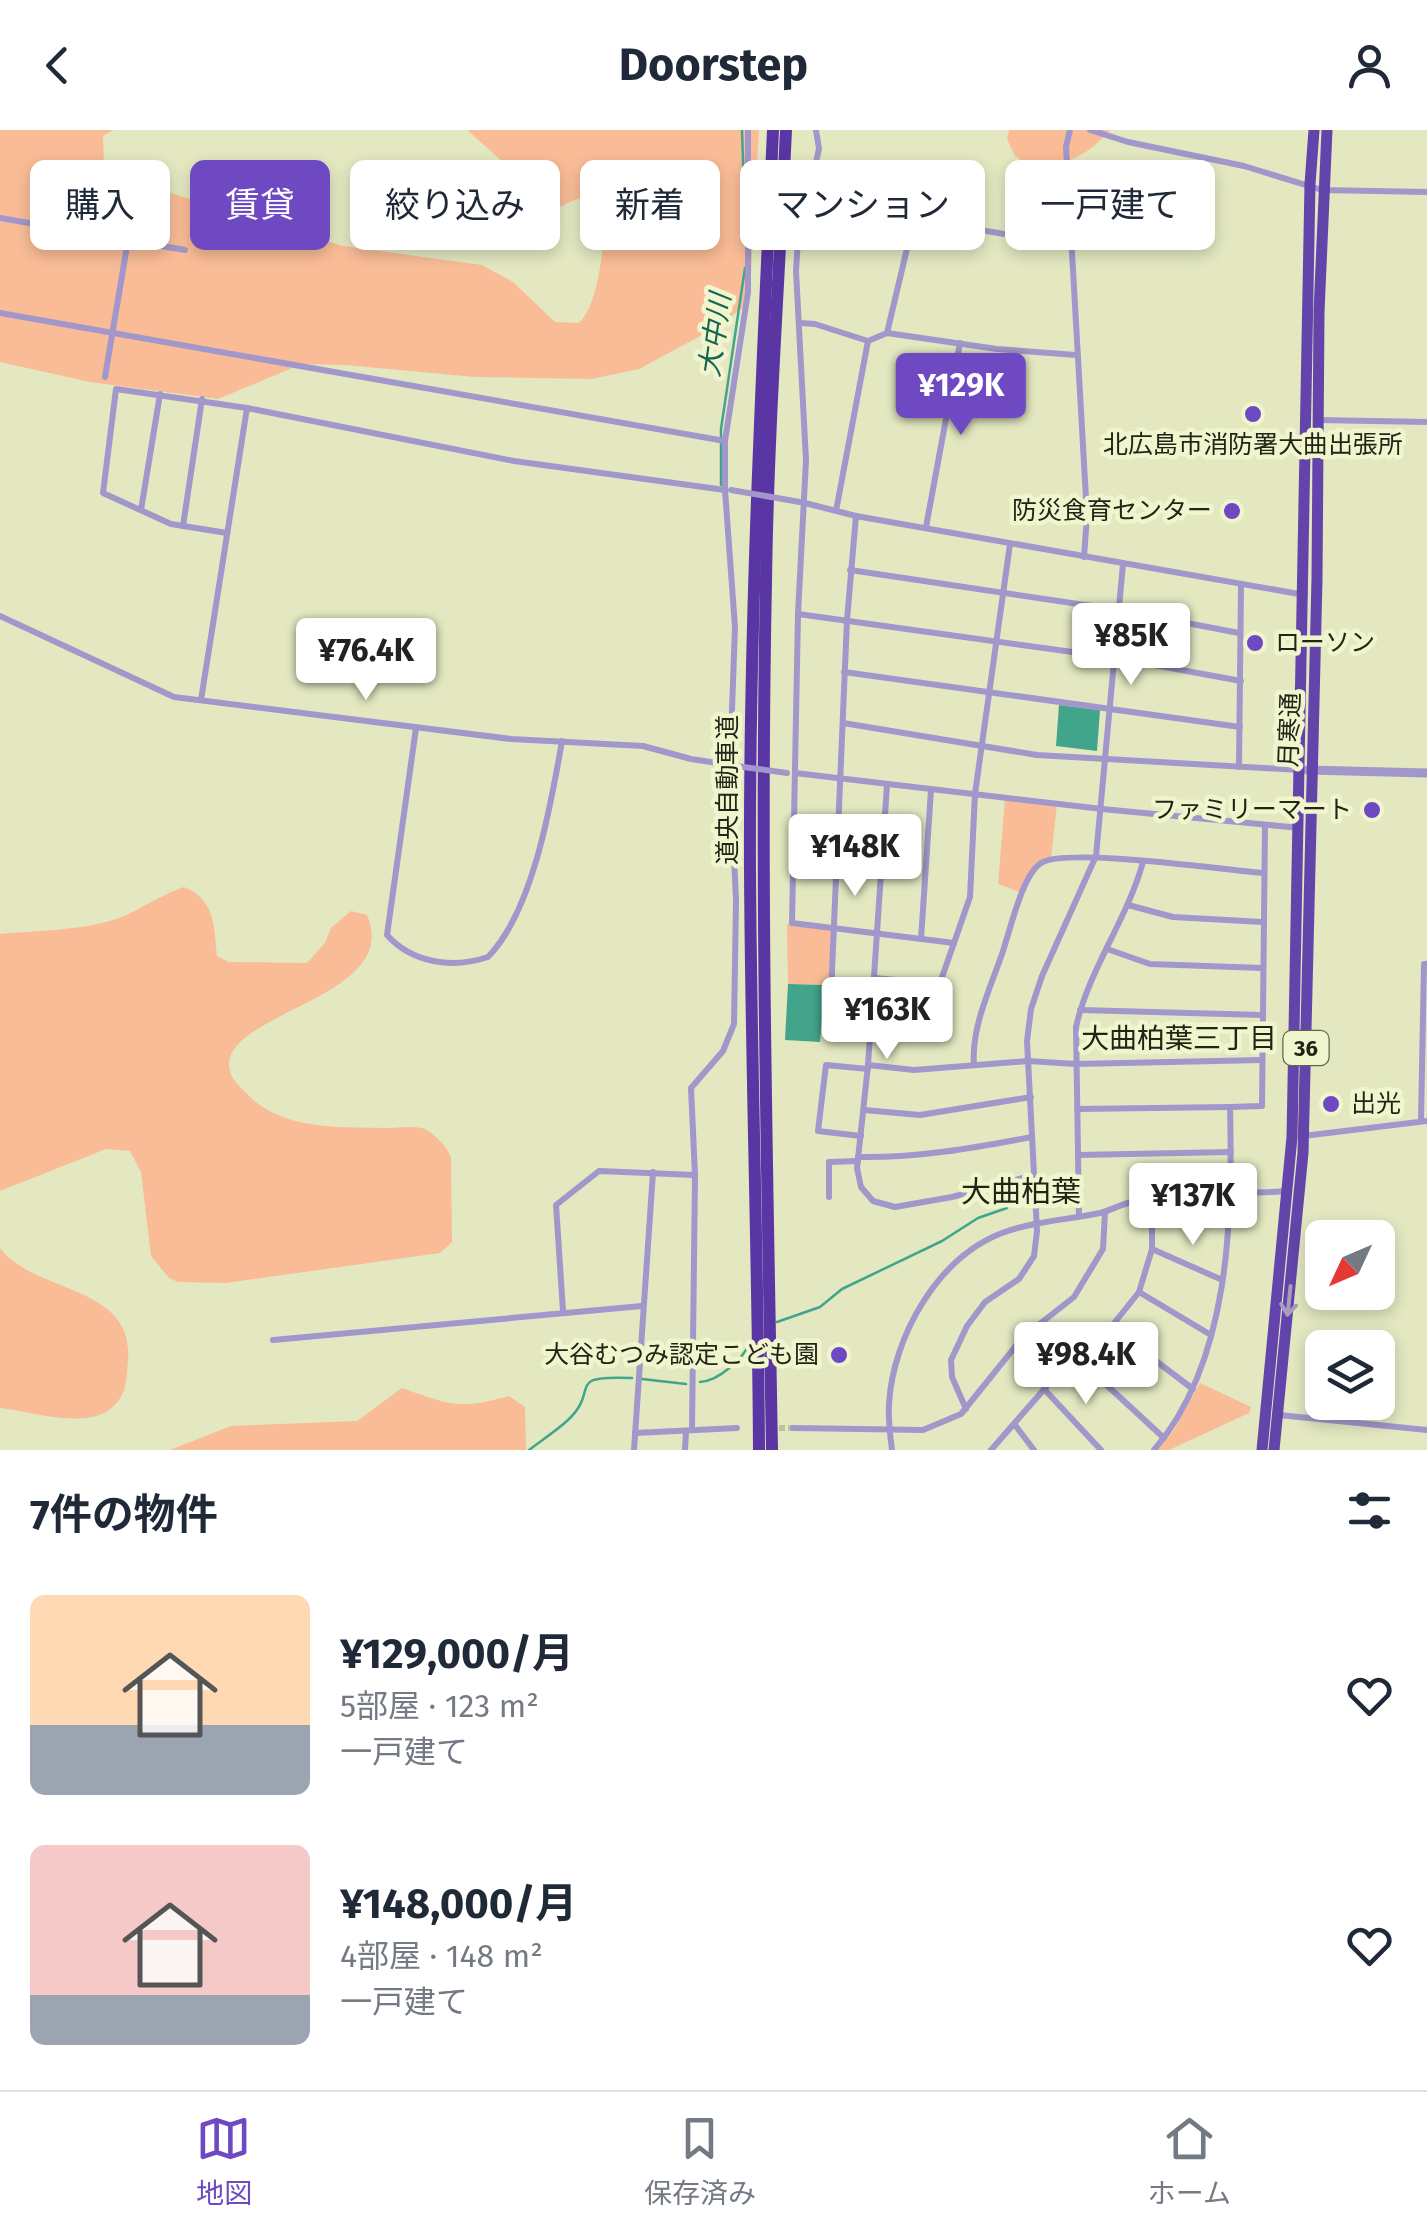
<!DOCTYPE html>
<html lang="ja">
<meta charset="utf-8">
<style>
body{margin:0;font-family:"Fira Sans","Noto Sans JP",sans-serif;background:#f2f2f3;color:#1f2937;height:100vh;display:flex;flex-direction:column;font-size:38px;white-space:nowrap}
*{box-sizing:border-box;margin:0}
p{font-size:32px;color:#747a83}
.icon{flex:none;width:55px;height:55px;fill:none;stroke:currentColor;stroke-width:2;stroke-linecap:round;stroke-linejoin:round}
.map{position:relative;height:1320px;overflow:hidden}
.details{display:flex;flex-direction:column;background:#fff;flex:1}
.details>*{flex:none}
.banner{position:absolute;left:30px;top:30px;width:1368px;height:90px;display:flex;gap:20px}
.needle{width:65px;rotate:226deg}
.tools{position:absolute;left:1305px;top:1090px;display:grid;gap:20px}
.tools a{display:grid;place-items:center;width:90px;height:90px;border-radius:15px;background:#fff;box-shadow:0 5px 15px #0003;font-size:50px}
.price{position:absolute;translate:-50% -85px;padding:0 22px;border-radius:10px;background:#fff;color:#222;font-size:32px;line-height:65px;filter:drop-shadow(0 2px 5px #0008)}
.price::after{content:'';position:absolute;left:50%;top:60px;width:30px;height:22px;margin-left:-15px;background:inherit;clip-path:polygon(0 0,100% 0,50% 100%)}
.price.selected{background:#6e49c2;color:#fff}
ul{padding:0;list-style:none}
li{display:flex;align-items:center;gap:30px;height:250px;padding:0 30px}
li span{display:grid;place-items:center;flex:none;width:280px;height:200px;border-radius:15px;color:#555}
li>.icon{margin-inline-start:auto}
span .icon{width:120px;height:120px;fill:#fffc;stroke-width:1}
li b{font-size:42px}
h2{display:flex;justify-content:space-between;align-items:center;height:120px;padding:0 30px;font-size:42px}
.pill{padding:0 35px;border-radius:15px;background:#fff;box-shadow:0 5px 15px #0003;font-size:35px;line-height:90px}
.pill.selected{background:#6e49c2;color:#fff}
header{display:flex;justify-content:space-between;align-items:center;height:130px;padding:0 30px;background:#fff;font-size:45px;font-weight:700}
.menu{display:flex;justify-content:space-around;align-items:center;height:140px;border-top:2px solid #e0e1e3;background:#fff;font-size:28px;color:#747a83}
.menu a{display:grid;justify-items:center;gap:5px}
.menu .selected{color:#6e49c2}
.map>svg:first-child{display:block}
.green{fill:#f9bc96}
.water{fill:#42a58b}
.lines{fill:none;stroke-linecap:round;stroke-linejoin:round}
.stream{stroke:#42a58b;stroke-width:2.5}
.minor-tunnel{stroke:#bcc19f;stroke-width:6;stroke-dasharray:6 3;stroke-linecap:butt}
.minor{stroke:#a197ca;stroke-width:6}
.tertiary{stroke:#a197ca;stroke-width:9}
.trunk{stroke:#6344aa;stroke-width:11}
.motorway{stroke:#5a36a4;stroke-width:12}
.minor-bridge{stroke:#a197ca;stroke-width:6}
.oneway{stroke:#aa9cbc}
.poi-dot{fill:#6e49c2;stroke:#f0f5ce;stroke-width:4}
.labels{text-anchor:middle;dominant-baseline:central;stroke-width:9;stroke-linejoin:round;paint-order:stroke}
.shield{fill:#f0f5ce;stroke:#60634d;stroke-width:2.5}
.shield-label{font-size:22px;font-weight:bold;fill:#222416}
.poi-label{font-size:25px;fill:#222416;stroke:#f0f5ce;text-anchor:end}
.street-label{font-size:25px;fill:#222416;stroke:#f0f5ce}
.water-label{font-size:28px;font-style:italic;fill:#166452;stroke:#f0f5ce}
.neighbourhood-label{font-size:28px;fill:#222416;stroke:#f0f5ce}
.quarter-label{font-size:30px;fill:#222416;stroke:#f0f5ce}
</style>
<header><svg class="icon" aria-label="back" viewBox="0 0 24 24"><path d="M15 5l-7 7 7 7"/></svg>Doorstep<svg class="icon" aria-label="person" viewBox="0 0 24 24"><circle cx="12" cy="8" r="4"/><path d="M4 21q1-7 8-7t8 7"/></svg></header>
<div class="map">
<svg width="1427" height="1320" viewBox="0 0 1427 1320">
<rect width="100%" height="100%" fill="#e3e8c1"/>
<g class="green">
<path d="M 0,0 L 113,0 L 103,6 L 104,34 L 113,43 L 138,53 L 343,116 L 482,135 L 513,152 L 555,192 L 579,193 C 601,172 604,106 606,76 L 599,66 C 569,67 571,75 545,83 L 516,55 L 502,31 L 467,0 L 759,0 L 751,143 L 744,177 L 713,199 L 639,239 L 592,249 L 475,247 L 345,235 L 302,234 L 218,269 L 90,252 L 0,232 Z"/>
<path d="M 1009,0 L 1110,0 C 1086,27 1069,33 1033,38 L 1015,26 L 1007,9 Z"/>
<polygon points="1005,668 1057,674 1051,729 1041,733 1023,763 998,754"/>
<path d="M 184,757 C 215,769 214,796 217,826 L 229,832 L 307,833 L 325,813 L 331,798 L 351,781 L 367,785 C 404,870 214,883 230,941 C 232,951 242,958 248,965 C 283,1001 341,997 386,998 C 397,998 415,995 425,999 C 435,1004 447,1017 451,1027 L 452,1112 L 440,1123 L 226,1153 L 178,1152 L 169,1148 L 151,1126 L 141,1042 L 130,1021 L 106,1019 L 0,1061 L 0,804 C 38,800 83,801 119,788 C 142,779 160,765 184,757 Z"/>
<polygon points="792,793 835,799 832,855 788,854 787,794"/>
<path d="M 0,1118 C 36,1165 134,1154 128,1230 C 127,1240 127,1251 124,1260 C 106,1308 38,1282 0,1278 Z"/>
<polygon points="1200,1253 1251,1277 1249,1283 1169,1320 1158,1320 1174,1300"/>
<path d="M 402,1258 C 450,1275 459,1280 509,1266 L 525,1277 L 526,1320 L 170,1320 L 231,1296 L 357,1291 Z"/>
</g>
<g class="water">
<polygon points="1059,575 1100,580 1097,621 1056,616"/>
<polygon points="788,854 825,855 820,912 785,910"/>
</g>
<g class="lines">
<g class="stream">
<polyline points="742,0 745,91"/>
<polyline points="721,355 721,299 745,138"/>
<polyline points="777,1192 820,1177 842,1159 942,1111 978,1088 1007,1078"/>
<polyline points="642,1249 686,1254"/>
<path d="M 700,1252 C 719,1251 744,1228 751,1211"/>
<path d="M 529,1320 C 542,1310 556,1301 568,1290 C 601,1259 563,1245 632,1248"/>
</g>
<polyline class="minor-tunnel" points="770,1298 793,1298"/>
<g class="minor">
<polyline points="816,0 819,19 798,108 796,141 806,330 798,484 792,793 954,813"/>
<polyline points="1070,0 1066,17 1087,386 1084,427"/>
<polyline points="1090,0 1128,12 1244,36 1322,60 1427,62"/>
<polyline points="0,88 185,120"/>
<polyline points="0,183 725,311"/>
<polyline points="800,193 815,194 868,211 887,203 997,219 1076,225"/>
<polyline points="887,203 914,89 1071,115"/>
<polyline points="105,247 128,110"/>
<polyline points="1317,290 1427,292"/>
<polyline points="801,372 856,386 1305,465"/>
<polyline points="141,380 160,264"/>
<polyline points="836,381 868,211"/>
<polyline points="856,386 847,490 830,888 924,899 970,767 975,664 1010,414"/>
<polyline points="183,396 202,269"/>
<polyline points="926,397 960,213"/>
<polyline points="227,403 171,394 103,363 116,259 247,278"/>
<polyline points="850,440 1119,480 1239,503"/>
<polyline points="798,484 1116,528 1241,551"/>
<polyline points="0,486 174,567 511,609 643,616 691,629 730,635"/>
<polyline points="844,542 1240,597"/>
<polyline points="201,570 247,278 514,331 725,360"/>
<polyline points="843,593 1037,625 1299,640"/>
<path d="M 416,598 L 387,805 C 412,833 452,839 488,827 C 533,781 551,674 562,611"/>
<polyline points="1239,637 1241,456"/>
<polyline points="795,643 1102,679 1300,698"/>
<polyline points="887,655 868,935 857,1038 861,1057 873,1071 895,1077 952,1067 1034,1045"/>
<polyline points="1128,775 1173,787 1262,792"/>
<polyline points="921,809 931,660"/>
<polyline points="1107,819 1150,834 1262,838"/>
<polyline points="874,848 940,854"/>
<polyline points="1080,880 1262,885"/>
<polyline points="868,935 914,940 1028,931 1076,934 1262,930"/>
<path d="M 974,935 C 971,898 990,859 1002,824 C 1010,801 1022,745 1041,733 C 1065,717 1226,740 1263,743"/>
<polyline points="1077,979 1230,977"/>
<polyline points="864,980 920,985 1031,967"/>
<polyline points="1421,991 1424,834 1427,834"/>
<polyline points="861,1006 818,1001 826,935 868,939"/>
<polyline points="1303,1006 1427,991"/>
<polyline points="1078,1025 1231,1022"/>
<path d="M 858,1027 C 918,1028 973,1018 1032,1007"/>
<polyline points="829,1067 829,1032 858,1031"/>
<path d="M 1079,1086 L 1076,897 C 1089,839 1127,790 1143,732"/>
<polyline points="1152,1119 1220,1149"/>
<polyline points="1139,1162 1211,1205"/>
<polyline points="563,1181 556,1075 599,1041 695,1045"/>
<polyline points="1111,1197 1193,1259"/>
<polyline points="273,1210 642,1176"/>
<polyline points="1074,1225 1164,1308"/>
<polyline points="1044,1259 1101,1320"/>
<polyline points="966,1279 952,1247 951,1230 967,1196 985,1172 1019,1149 1034,1126 1037,1101 1027,911 1031,879 1042,846 1096,726 1123,434"/>
<polyline points="1279,1285 1427,1300"/>
<polyline points="1015,1295 1034,1320"/>
<polyline points="793,1298 923,1300 961,1284 1023,1207 1074,1167 1103,1119 1105,1082"/>
<polyline points="692,1300 695,1045 691,958 723,921 734,894 736,771 730,635 735,497 725,360 725,311 748,162 748,0"/>
<polyline points="635,1303 737,1298"/>
<polyline points="634,1320 653,1042"/>
<polyline points="685,1320 686,1301"/>
<path d="M 892,1320 C 890,1305 888,1289 889,1274 C 893,1207 937,1128 1002,1103 C 1034,1091 1067,1090 1100,1083 C 1112,1080 1123,1073 1136,1071 C 1186,1064 1239,1064 1289,1061"/>
<polyline points="991,1320 1074,1225 1111,1197 1139,1162 1152,1119 1152,1070"/>
<path d="M 1154,1320 C 1230,1232 1233,1088 1230,977 L 1262,976 L 1265,695"/>
</g>
<polyline class="tertiary" points="1307,640 1427,643"/>
<g class="trunk">
<polyline points="1262,1320 1292,1007 1310,54 1314,0"/>
<polyline points="1274,1320 1303,1023 1317,449 1319,182 1327,0"/>
</g>
<g class="motorway">
<path d="M 759,1320 C 758,1126 751,933 750,739 C 749,492 762,247 773,0"/>
<path d="M 772,1320 C 767,1031 760,742 766,452 C 768,301 779,151 786,0"/>
</g>
<g class="minor-bridge">
<polyline points="731,360 800,372"/>
<polyline points="736,636 787,643"/>
</g>
</g>
<defs><path id="oneway-shaft" d="M-6 0H5M1.5-3L5.5 0L1.5 3" fill="none" stroke-width="1.6" stroke-linecap="round" stroke-linejoin="round" transform="scale(2.5)"/></defs>
<use class="oneway" href="#oneway-shaft" transform="translate(1289 1171) rotate(96)"/>
<g class="poi-dot">
<circle cx="1253" cy="284" r="10"/>
<circle cx="1232" cy="381" r="10"/>
<circle cx="1255" cy="513" r="10"/>
<circle cx="1372" cy="680" r="10"/>
<circle cx="1331" cy="974" r="10"/>
<circle cx="839" cy="1225" r="10"/>
</g>
<g class="labels">
<rect class="shield" x="1283.5" y="901" width="45" height="34" rx="8"/>
<g class="shield-label">
<text x="1306" y="918">36</text>
</g>
<g class="poi-label">
<text x="1253" y="315" text-anchor="middle">北広島市消防署大曲出張所</text>
<text x="1212" y="381">防災食育センター</text>
<text x="1275" y="513" text-anchor="start">ローソン</text>
<text x="1352" y="680">ファミリーマート</text>
<text x="1351" y="974" text-anchor="start">出光</text>
<text x="819" y="1225">大谷むつみ認定こども園</text>
</g>
<g class="street-label">
<text transform="translate(1290 600) rotate(-88)">月寒通</text>
<text transform="translate(728 660) rotate(-90)">道央自動車道</text>
</g>
<g class="water-label">
<text transform="translate(715 205) rotate(-82)">大中川</text>
</g>
<g class="neighbourhood-label">
<text x="1179" y="908">大曲柏葉三丁目</text>
</g>
<g class="quarter-label">
<text x="1021" y="1062">大曲柏葉</text>
</g>
</g>
</svg>
<div class="tools">
<a><svg class="needle" viewBox="-14 -14 28 28"><path d="M0-13l5 13h-10z" fill="#e53935"/><path d="M0 13l5-13h-10z" fill="#747a83"/></svg></a>
<a><svg class="icon" aria-label="layers" viewBox="0 0 24 24"><path d="M12 4l9 5-9 5-9-5zM3 14l9 5 9-5"/></svg></a>
</div>
<b class="price selected" style="left:961px;top:308px">¥129K</b>
<b class="price" style="left:1131px;top:558px">¥85K</b>
<b class="price" style="left:366px;top:573px">¥76.4K</b>
<b class="price" style="left:855px;top:769px">¥148K</b>
<b class="price" style="left:887px;top:932px">¥163K</b>
<b class="price" style="left:1193px;top:1118px">¥137K</b>
<b class="price" style="left:1086px;top:1277px">¥98.4K</b>
<div class="banner">
<a class="pill">購入</a>
<a class="pill selected">賃貸</a>
<a class="pill">絞り込み</a>
<a class="pill">新着</a>
<a class="pill">マンション</a>
<a class="pill">一戸建て</a>
</div>
</div>
<section class="details">
<h2>7件の物件<svg class="icon" aria-label="filters" viewBox="0 0 24 24"><path d="M4 7h16M4 17h16"/><circle cx="9" cy="7" r="2"/><circle cx="15" cy="17" r="2"/></svg></h2>
<ul>
<li><span style="background:linear-gradient(#ffd9b3 65%,#9aa5b1 0)"><svg class="icon" aria-label="home" viewBox="0 0 24 24"><path d="M3 11l9-7 9 7M6 9v11h12V9"/></svg></span><div><b>¥129,000/月</b><p>5部屋 · 123 m²</p><p>一戸建て</p></div><svg class="icon" aria-label="heart" viewBox="0 0 24 24"><path d="M12 20l-8-8c-3-5 5-10 8-4 3-6 11-1 8 4z"/></svg></li>
<li><span style="background:linear-gradient(#f6c9c9 75%,#9aa5b1 0)"><svg class="icon" aria-label="home" viewBox="0 0 24 24"><path d="M3 11l9-7 9 7M6 9v11h12V9"/></svg></span><div><b>¥148,000/月</b><p>4部屋 · 148 m²</p><p>一戸建て</p></div><svg class="icon" aria-label="heart" viewBox="0 0 24 24"><path d="M12 20l-8-8c-3-5 5-10 8-4 3-6 11-1 8 4z"/></svg></li>
</ul>
</section>
<nav class="menu">
<a class="selected"><svg class="icon" aria-label="map" viewBox="0 0 24 24"><path d="M3 6l6-2 6 2 6-2v14l-6 2-6-2-6 2zM9 4v14M15 6v14"/></svg>地図</a>
<a><svg class="icon" aria-label="saved" viewBox="0 0 24 24"><path d="M7 4h10v16l-5-4-5 4z"/></svg>保存済み</a>
<a><svg class="icon" aria-label="home" viewBox="0 0 24 24"><path d="M3 11l9-7 9 7M6 9v11h12V9"/></svg>ホーム</a>
</nav>
